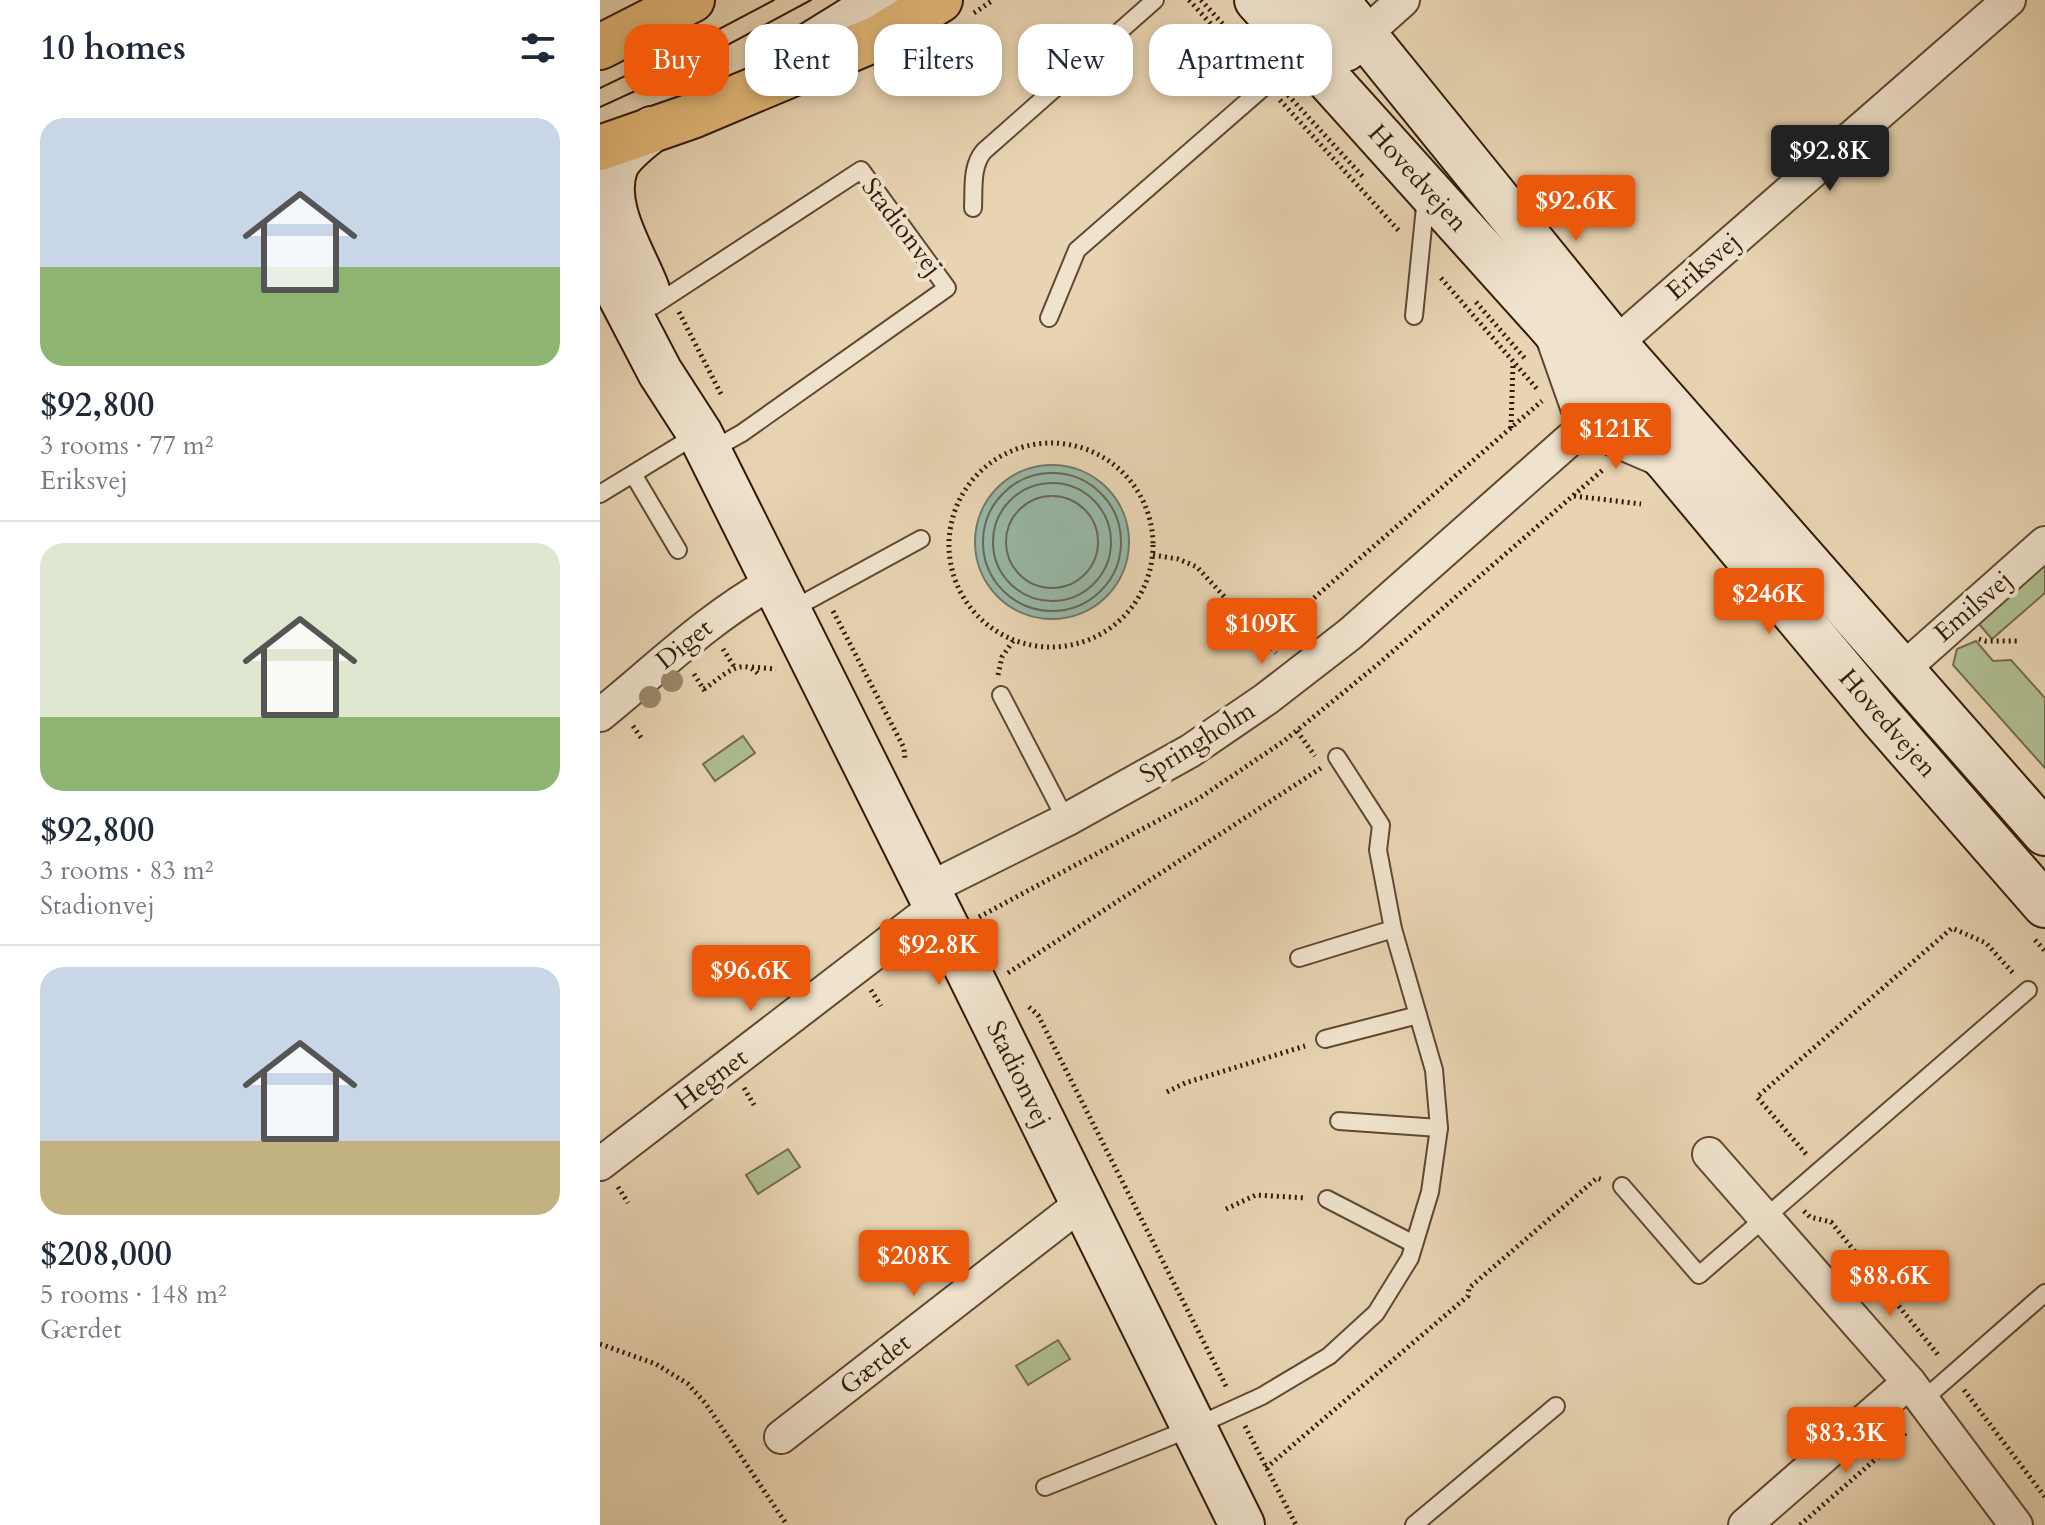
<!DOCTYPE html>
<meta charset="utf-8">
<style>
body{margin:0;font-family:Cardo,serif;background:#f2f2f3;color:#1f2937;height:100vh;display:flex;flex-direction:column;font-size:30px;white-space:nowrap}
*{box-sizing:border-box;margin:0}
p{font-size:26px;color:#747a83}
.icon{flex:none;width:44px;height:44px;fill:none;stroke:currentColor;stroke-width:2;stroke-linecap:round;stroke-linejoin:round}
.map{position:relative;flex:1;overflow:hidden}
.panel{display:flex;flex-direction:column;background:#fff;width:600px}
.panel>*{flex:none}
.hud{position:absolute;left:24px;top:24px;width:760px;height:72px;display:flex;gap:16px}
.price{position:absolute;translate:-50% -68px;padding:0 18px;border-radius:8px;background:#ea580c;color:#fff;font-size:26px;line-height:52px;filter:drop-shadow(0 2px 4px #0008)}
.price::after{content:'';position:absolute;left:50%;top:48px;width:24px;height:18px;margin-left:-12px;background:inherit;clip-path:polygon(0 0,100% 0,50% 100%)}
.price.on{background:#222;color:#fff}
ul{padding:0;list-style:none}
li{display:grid;align-content:center;gap:16px;height:424px;padding:0 40px}
li+li{border-top:2px solid #e0e1e3}
li span{display:grid;place-items:center;height:248px;border-radius:24px;color:#555}
li>.icon{margin-inline-start:auto}
span .icon{width:144px;height:144px;fill:#fffc;stroke-width:1}
li b{font-size:34px}
h2{display:flex;justify-content:space-between;align-items:center;height:96px;padding:0 40px;font-size:34px}
.chip{padding:0 28px;border-radius:24px;background:#fff;box-shadow:0 4px 12px #0003;font-size:28px;line-height:72px}
.chip.on{background:#ea580c;color:#fff}
main{display:flex;flex:1;min-height:0}
.map>svg:first-child{display:block}
.green{fill:#afbe91;stroke:#716c4c;stroke-width:2}
.water{fill:#98b8a8;stroke:#707968;stroke-width:2}
.lines{fill:none;stroke-linecap:round;stroke-linejoin:round}
.shore{stroke:#666958;stroke-width:2}
.lane-casing{stroke:#604832;stroke-width:20}
.street-casing{stroke:#604832;stroke-width:36}
.secondary-casing{stroke:#331a07;stroke-width:48}
.primary-casing{stroke:#331a07;stroke-width:48}
.path{stroke:#331a07;stroke-width:5;stroke-dasharray:2 4;stroke-linecap:butt}
.lane{stroke:#f0e3cd;stroke-width:16}
.street{stroke:#f0e3cd;stroke-width:32}
.secondary{stroke:#f0e3cd;stroke-width:44}
.primary{stroke:#e4ba79;stroke-width:44}
.tram{stroke:#331a07;stroke-width:2}
.tree{fill:#99896a}
.labels{text-anchor:middle;dominant-baseline:central;stroke-width:8;stroke-linejoin:round;paint-order:stroke}
.street-label{font-size:26px;fill:#331a07;stroke:#f0e3cd}
</style>
<main>
<section class="panel">
<h2>10 homes<svg class="icon" aria-label="filters" viewBox="0 0 24 24"><path d="M4 7h16M4 17h16"/><circle cx="9" cy="7" r="2"/><circle cx="15" cy="17" r="2"/></svg></h2>
<ul>
<li><span style="background:linear-gradient(#c9d6e8 60%,#8fb573 0)"><svg class="icon" aria-label="home" viewBox="0 0 24 24"><path d="M3 11l9-7 9 7M6 9v11h12V9"/></svg></span><div><b>$92,800</b><p>3 rooms · 77 m²</p><p>Eriksvej</p></div></li>
<li><span style="background:linear-gradient(#dfe7d0 70%,#8fb573 0)"><svg class="icon" aria-label="home" viewBox="0 0 24 24"><path d="M3 11l9-7 9 7M6 9v11h12V9"/></svg></span><div><b>$92,800</b><p>3 rooms · 83 m²</p><p>Stadionvej</p></div></li>
<li><span style="background:linear-gradient(#c9d6e8 70%,#c2b280 0)"><svg class="icon" aria-label="home" viewBox="0 0 24 24"><path d="M3 11l9-7 9 7M6 9v11h12V9"/></svg></span><div><b>$208,000</b><p>5 rooms · 148 m²</p><p>Gærdet</p></div></li>
</ul>
</section>
<div class="map">
<svg width="1445" height="1525" viewBox="0 0 1445 1525">
<rect width="100%" height="100%" fill="#e8d4b2"/>
<filter id="stains"><feTurbulence type="fractalNoise" baseFrequency=".0025" numOctaves="4"/><feColorMatrix values="0 0 0 0 .2 0 0 0 0 .09 0 0 0 0 .02 0 0 0 .5 -.17"/></filter>
<radialGradient id="worn" r=".72"><stop offset=".6" stop-color="#630" stop-opacity="0"/><stop offset="1" stop-color="#630" stop-opacity=".3"/></radialGradient>
<g class="green">
<polygon points="1445,565 1445,593 1392,639 1379,624"/>
<polygon points="1376,641 1393,661 1411,660 1445,698 1445,768 1353,665 1357,649"/>
<polygon points="143,736 155,753 115,781 103,764"/>
<polygon points="188,1149 200,1167 158,1194 146,1175"/>
<polygon points="458,1340 470,1359 428,1385 416,1366"/>
</g>
<circle class="water" cx="452" cy="542" r="77"/>
<g class="lines">
<g class="shore">
<circle cx="452" cy="542" r="69"/>
<circle cx="452" cy="542" r="59"/>
<circle cx="452" cy="542" r="46"/>
</g>
<g class="lane-casing">
<g id="lane">
<path d="M 373,208 C 374,188 371,166 384,151 L 555,0"/>
<polyline points="53,306 261,170 347,288 142,433 110,451"/>
<polyline points="814,316 826,197"/>
<polyline points="449,318 477,250 704,52"/>
<polyline points="33,474 78,550"/>
<polyline points="0,494 98,434"/>
<polyline points="189,611 321,539"/>
<polyline points="401,695 466,820"/>
<polyline points="699,958 793,929"/>
<polyline points="725,1039 818,1015"/>
<polyline points="739,1121 839,1128"/>
<polyline points="1022,1186 1099,1275 1428,990"/>
<polyline points="727,1199 814,1244"/>
<polyline points="1323,1400 1445,1293"/>
<polyline points="445,1487 594,1427 662,1396 729,1356 776,1313 810,1258 830,1192 839,1128 834,1070 793,929 778,850 781,825 737,757"/>
<polyline points="814,1525 956,1406"/>
</g>
</g>
<g class="street-casing">
<g id="street">
<polyline points="764,35 803,0"/>
<polyline points="953,339 984,427 1061,460"/>
<polyline points="1015,344 1409,0"/>
<polyline points="1302,670 1445,543"/>
<path d="M 0,715 C 57,669 108,618 173,582"/>
<polyline points="328,889 466,820 590,751 666,699 750,634 984,427"/>
<polyline points="1109,1154 1309,1382 1416,1525"/>
<polyline points="0,1164 336,906"/>
<polyline points="181,1437 482,1203"/>
<polyline points="1145,1525 1309,1382"/>
</g>
</g>
<g class="secondary-casing">
<g id="secondary">
<polyline points="657,0 946,321 1070,464 1280,716 1445,905"/>
<polyline points="699,0 745,49"/>
<polyline points="736,0 1015,344 1445,833"/>
<polyline points="180,64 283,0"/>
<polyline points="0,257 60,372 100,434 349,932 642,1525"/>
<path d="M 47,290 C 33,253 0,206 16,165 C 24,150 40,140 52,129"/>
</g>
</g>
<g class="primary-casing">
<g id="primary">
<polyline points="0,47 92,0"/>
<polyline points="0,148 92,116 280,37 340,0"/>
</g>
</g>
<g class="path">
<polyline points="589,0 652,69"/>
<polyline points="601,0 659,64"/>
<polyline points="374,13 393,0"/>
<polyline points="688,95 765,179"/>
<polyline points="680,100 800,232"/>
<polyline points="841,278 937,389"/>
<polyline points="876,302 927,361"/>
<polyline points="79,312 122,396"/>
<polyline points="911,428 913,363"/>
<circle cx="451" cy="545" r="102"/>
<polyline points="974,496 1041,504"/>
<polyline points="553,555 578,559 597,567 676,653"/>
<polyline points="233,611 304,748 305,760"/>
<polyline points="1379,639 1385,641 1418,641"/>
<polyline points="664,641 942,401"/>
<polyline points="123,649 135,668"/>
<polyline points="152,667 176,669"/>
<polyline points="94,674 106,693"/>
<polyline points="398,675 402,657 413,641"/>
<path d="M 104,689 C 121,678 142,654 159,675"/>
<polyline points="33,726 42,739"/>
<polyline points="697,731 715,756"/>
<polyline points="379,917 598,799 684,741 777,665 1005,468"/>
<polyline points="1435,940 1445,951"/>
<polyline points="408,973 721,768"/>
<polyline points="271,990 281,1006"/>
<polyline points="429,1007 438,1015 627,1388"/>
<polyline points="144,1088 154,1105"/>
<polyline points="567,1092 585,1083 705,1046"/>
<polyline points="1206,1154 1157,1097 1352,928 1386,943 1413,973"/>
<polyline points="18,1187 28,1203"/>
<polyline points="626,1209 656,1195 706,1198"/>
<polyline points="1204,1211 1210,1217 1231,1222 1339,1356"/>
<polyline points="0,1344 56,1364 88,1384 106,1404 187,1525"/>
<polyline points="1364,1390 1445,1497"/>
<polyline points="645,1426 696,1525"/>
<polyline points="666,1468 868,1296 869,1288 997,1178 1003,1180"/>
<polyline points="1200,1525 1308,1431"/>
</g>
<use href="#lane" class="lane"/>
<use href="#street" class="street"/>
<use href="#secondary" class="secondary"/>
<use href="#primary" class="primary"/>
<g class="tram">
<polyline points="0,88 87,46 174,0"/>
<polyline points="0,107 81,70 211,0"/>
</g>
</g>
<g class="tree">
<circle cx="72" cy="681" r="11"/>
<circle cx="50" cy="697" r="11"/>
</g>
<g class="labels">
<g class="street-label">
<text transform="translate(818 178) rotate(48)">Hovedvejen</text>
<text transform="translate(302 227) rotate(53)">Stadionvej</text>
<text transform="translate(1103 266) rotate(-41)">Eriksvej</text>
<text transform="translate(1373 606) rotate(-41)">Emilsvej</text>
<text transform="translate(84 644) rotate(-39)">Diget</text>
<text transform="translate(1288 723) rotate(49)">Hovedvejen</text>
<text transform="translate(597 742) rotate(-32)">Springholm</text>
<text transform="translate(419 1074) rotate(64)">Stadionvej</text>
<text transform="translate(111 1079) rotate(-37)">Hegnet</text>
<text transform="translate(275 1364) rotate(-38)">Gærdet</text>
</g>
</g>
<rect width="100%" height="100%" filter="url(#stains)"/>
<rect width="100%" height="100%" fill="url(#worn)"/>
</svg>
<b class="price on" style="left:1230px;top:193px">$92.8K</b>
<b class="price" style="left:976px;top:243px">$92.6K</b>
<b class="price" style="left:1016px;top:471px">$121K</b>
<b class="price" style="left:1169px;top:636px">$246K</b>
<b class="price" style="left:662px;top:666px">$109K</b>
<b class="price" style="left:339px;top:987px">$92.8K</b>
<b class="price" style="left:151px;top:1013px">$96.6K</b>
<b class="price" style="left:314px;top:1298px">$208K</b>
<b class="price" style="left:1290px;top:1318px">$88.6K</b>
<b class="price" style="left:1246px;top:1475px">$83.3K</b>
<div class="hud">
<a class="chip on">Buy</a>
<a class="chip">Rent</a>
<a class="chip">Filters</a>
<a class="chip">New</a>
<a class="chip">Apartment</a>
</div>
</div>
</main>
